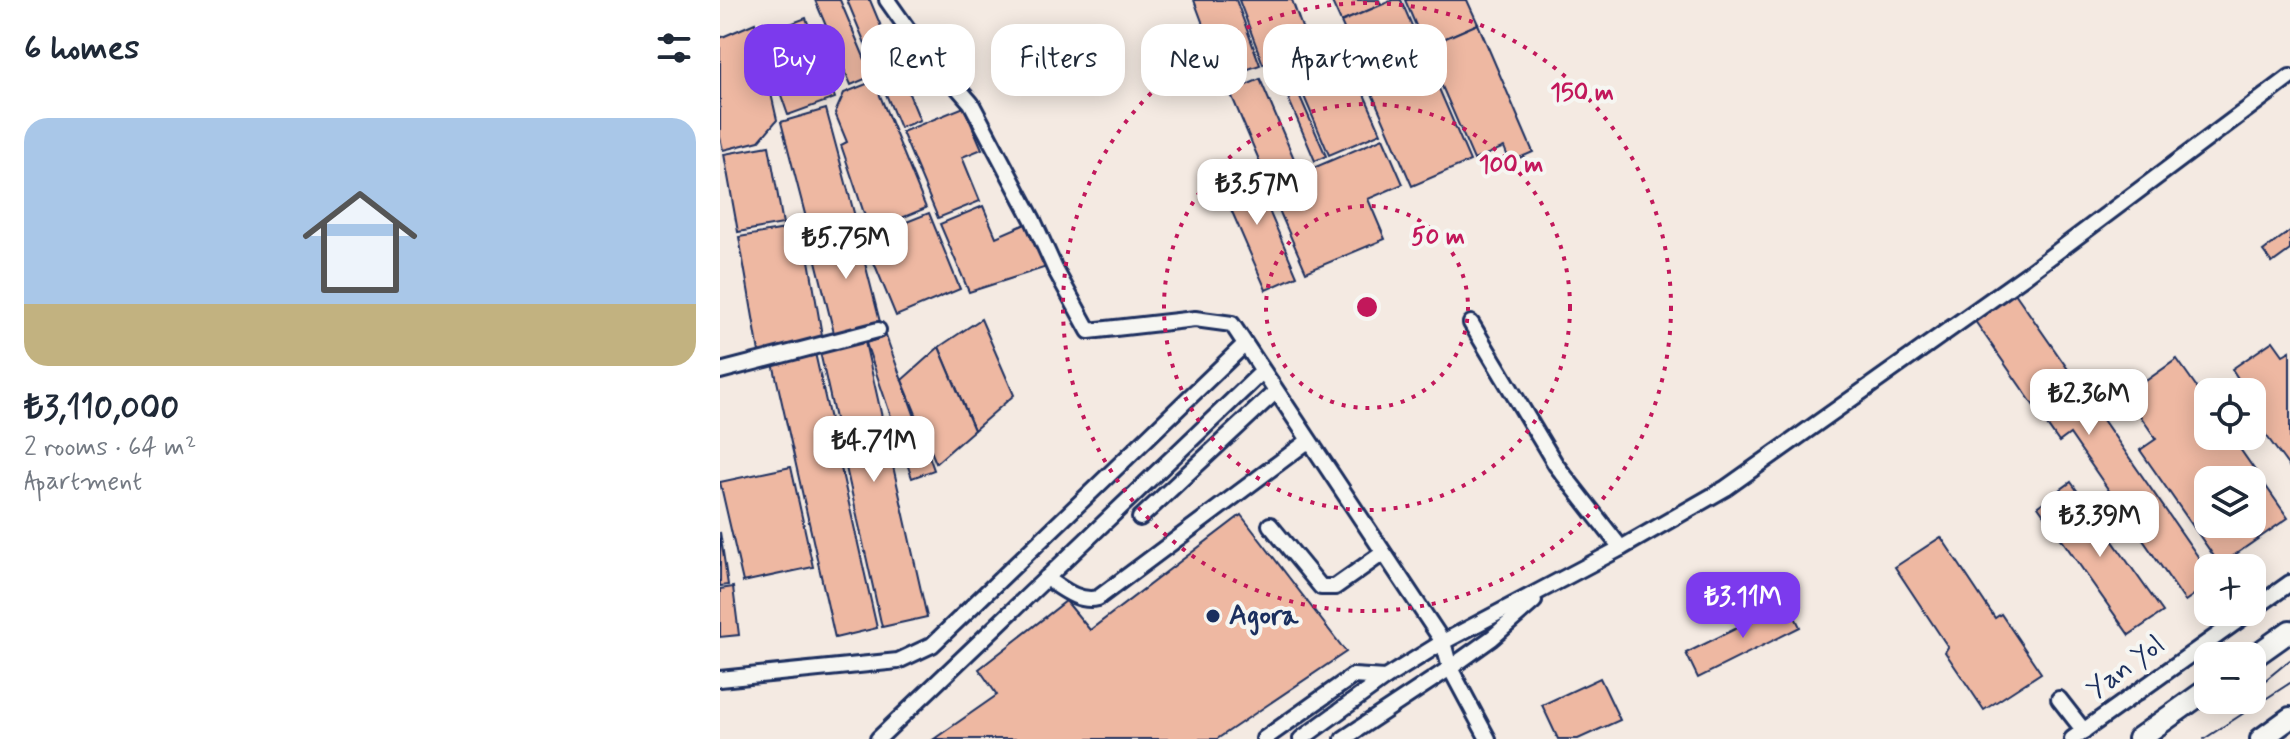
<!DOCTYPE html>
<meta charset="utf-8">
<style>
body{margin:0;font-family:Mynerve,sans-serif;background:#f6f6f7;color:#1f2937;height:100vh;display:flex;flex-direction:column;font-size:30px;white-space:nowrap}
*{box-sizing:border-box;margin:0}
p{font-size:26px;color:#747a83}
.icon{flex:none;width:44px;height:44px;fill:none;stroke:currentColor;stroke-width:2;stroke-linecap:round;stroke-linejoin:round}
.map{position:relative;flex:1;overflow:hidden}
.panel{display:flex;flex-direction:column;background:#fff;width:720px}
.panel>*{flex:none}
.guide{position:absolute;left:24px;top:24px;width:760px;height:72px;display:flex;gap:16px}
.tools{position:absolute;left:1474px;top:378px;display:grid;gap:16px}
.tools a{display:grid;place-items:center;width:72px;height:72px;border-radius:16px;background:#fff;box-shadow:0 4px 20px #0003;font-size:40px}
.price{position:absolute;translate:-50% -68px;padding:0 18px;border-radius:16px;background:#fff;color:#222;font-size:26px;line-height:52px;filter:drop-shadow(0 2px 4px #0008)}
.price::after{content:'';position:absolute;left:50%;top:48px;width:24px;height:18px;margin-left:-12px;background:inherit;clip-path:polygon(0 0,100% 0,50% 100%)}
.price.selected{background:#7c3aed;color:#fff}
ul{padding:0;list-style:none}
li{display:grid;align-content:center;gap:16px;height:424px;padding:0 24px}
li+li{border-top:2px solid #e0e1e3}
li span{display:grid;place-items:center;height:248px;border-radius:24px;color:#555}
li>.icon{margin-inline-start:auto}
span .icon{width:144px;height:144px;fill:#fffc;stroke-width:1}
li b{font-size:34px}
h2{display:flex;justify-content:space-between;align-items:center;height:96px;padding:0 24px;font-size:34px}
.chip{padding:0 28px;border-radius:24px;background:#fff;box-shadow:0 4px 20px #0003;font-size:28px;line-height:72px}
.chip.selected{background:#7c3aed;color:#fff}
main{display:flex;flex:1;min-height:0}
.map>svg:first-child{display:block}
.building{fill:#eeb8a2;stroke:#1b2f5e;stroke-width:2;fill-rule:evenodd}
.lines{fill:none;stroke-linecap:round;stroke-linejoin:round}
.minor-casing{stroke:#1b2f5e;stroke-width:20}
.highway-casing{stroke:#1b2f5e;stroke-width:26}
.minor{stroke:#f6f6f2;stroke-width:14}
.highway{stroke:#f6f6f2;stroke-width:20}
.tram{stroke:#1b2f5e;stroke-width:2}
.ring{fill:none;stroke:#c2185b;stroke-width:4;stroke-dasharray:4 8}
.poi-dot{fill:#1b2f5e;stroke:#f6f6f2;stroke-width:3}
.labels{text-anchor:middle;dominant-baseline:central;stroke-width:8;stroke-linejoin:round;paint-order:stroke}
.poi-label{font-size:28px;font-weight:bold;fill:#1b2f5e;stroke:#f6f6f2;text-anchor:start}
.street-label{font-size:28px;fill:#1b2f5e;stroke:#f6f6f2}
.centre{fill:#c2185b;stroke:#f6f6f2;stroke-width:4}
.ring-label{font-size:24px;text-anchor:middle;font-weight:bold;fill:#c2185b;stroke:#f6f6f2;stroke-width:8;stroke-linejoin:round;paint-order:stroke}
</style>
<main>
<section class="panel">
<h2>6 homes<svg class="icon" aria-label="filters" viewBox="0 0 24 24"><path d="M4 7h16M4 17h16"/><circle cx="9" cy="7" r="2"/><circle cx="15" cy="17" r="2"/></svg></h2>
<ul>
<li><span style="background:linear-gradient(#a9c7e8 75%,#c2b280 0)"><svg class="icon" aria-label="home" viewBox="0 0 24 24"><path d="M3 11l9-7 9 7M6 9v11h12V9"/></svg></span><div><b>₺3,110,000</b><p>2 rooms · 64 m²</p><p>Apartment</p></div></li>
</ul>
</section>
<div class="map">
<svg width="1570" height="739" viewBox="0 0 1570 739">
<rect width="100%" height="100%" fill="#f4eae2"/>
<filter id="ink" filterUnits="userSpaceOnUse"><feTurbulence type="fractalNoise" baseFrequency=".0125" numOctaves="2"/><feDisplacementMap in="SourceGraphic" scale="16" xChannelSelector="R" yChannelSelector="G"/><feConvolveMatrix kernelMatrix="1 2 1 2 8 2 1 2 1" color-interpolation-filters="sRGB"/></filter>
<g filter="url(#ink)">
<g class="building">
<polygon points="95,0 120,0 152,76 131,85"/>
<polygon points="127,0 150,0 200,120 180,128"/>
<polygon points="474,0 516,0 540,65 503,78"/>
<polygon points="519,0 572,0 589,47 543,64"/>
<polygon points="611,0 659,0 661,5 621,22"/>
<polygon points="673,0 681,0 750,161 692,186 621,22"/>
<polygon points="685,0 747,0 758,24 705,47"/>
<polygon points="86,18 115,98 68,115 40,35"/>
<polygon points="35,23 57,120 39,141 3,150 0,137 0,38"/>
<polygon points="758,24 813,152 790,162 784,147 754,160 705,47"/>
<polygon points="622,44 661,133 609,155 571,66"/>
<polygon points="567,67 606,156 595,161 557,72"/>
<polygon points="540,79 578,168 548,181 510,92"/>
<polygon points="154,81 206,208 150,231 121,145 127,142 115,113 124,93"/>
<polygon points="244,107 262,149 242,157 260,201 218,218 182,132"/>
<polygon points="106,109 137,224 91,237 61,122"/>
<polygon points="663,138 683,184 648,199 665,239 586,272 549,187"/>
<polygon points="49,146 63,224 18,232 4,154"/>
<polygon points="529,164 577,276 546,290 497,177"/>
<polygon points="263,206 276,237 308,223 327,267 249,292 220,224"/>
<polygon points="209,213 240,289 176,316 150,253 149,237"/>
<polygon points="83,226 103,341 39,352 19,237"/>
<polygon points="136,228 160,322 114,333 92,245 104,242 102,237"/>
<polygon points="1570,231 1570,250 1552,263 1543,251"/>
<polygon points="1295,293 1488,571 1488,585 1465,601 1350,434 1339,442 1255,321"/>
<polygon points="261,319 294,395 254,430 219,347"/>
<polygon points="166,336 214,470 192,478 146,343"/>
<polygon points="1553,341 1563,355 1570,351 1570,468 1532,416 1532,392 1514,392 1512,390 1521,383 1512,369"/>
<polygon points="145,342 207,617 162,627 100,352"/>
<polygon points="219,347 254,430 216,463 182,380"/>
<polygon points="95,353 157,628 115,638 53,363"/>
<path d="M 1457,359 L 1488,403 L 1488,436 L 1511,436 L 1568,518 L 1500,565 L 1420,450 L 1436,439 L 1406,395 ZM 1488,480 L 1532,480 L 1532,524 L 1488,524 Z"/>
<polygon points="71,467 93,567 23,582 0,482"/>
<polygon points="1351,482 1443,612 1409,635 1318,506"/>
<polygon points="521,515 626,652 497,739 214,739 277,695 259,669 346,601 370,630"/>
<polygon points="0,532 8,585 0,586"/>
<polygon points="1221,537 1275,618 1281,614 1321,673 1264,710 1225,652 1228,647 1175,567"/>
<polygon points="13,587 19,635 0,637 0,589"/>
<polygon points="1068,603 1080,627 978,678 966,653"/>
<polygon points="880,678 900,720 858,739 838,739 822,705"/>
</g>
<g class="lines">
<g class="minor-casing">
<g id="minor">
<polyline points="167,0 191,34 251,103 313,220 335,269 369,331 475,319 512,324 723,642 730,668 768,739"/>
<polyline points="751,323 836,465 901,548"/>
<polyline points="0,371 158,330"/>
<polyline points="420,518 555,392"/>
<polyline points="550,525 601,587 615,587 663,553"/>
<path d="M 326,578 C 342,588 358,603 378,598 L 588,441"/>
<polyline points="1532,610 1570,583"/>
<polyline points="0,679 178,661 212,645 524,345"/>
<polyline points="1339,699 1364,731"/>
<polyline points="158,739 542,372"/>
<polyline points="544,739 633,676 665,678"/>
<polyline points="581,739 665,678 723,642 901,548 1006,488 1306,275 1570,77"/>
<polyline points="623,739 730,668 772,638 814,601"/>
<polyline points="1352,739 1530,612"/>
</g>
</g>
<g class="highway-casing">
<g id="highway">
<polyline points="1532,658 1570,631"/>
<polyline points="1418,739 1488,689"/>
<polyline points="1541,739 1570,718"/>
</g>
</g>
<use href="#minor" class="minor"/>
<use href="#highway" class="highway"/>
<g class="tram">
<polyline points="1532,691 1570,660"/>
<polyline points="1484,739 1570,683"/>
</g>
</g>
</g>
<g class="ring">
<circle cx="647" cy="307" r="101"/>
<circle cx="647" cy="307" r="203"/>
<circle cx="647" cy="307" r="304"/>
</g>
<circle class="poi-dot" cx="493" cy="616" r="8"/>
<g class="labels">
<g class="poi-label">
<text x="509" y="616">Agora</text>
</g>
<g class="street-label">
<text transform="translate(1406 668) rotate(-36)">Yan Yol</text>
</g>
</g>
<circle cx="647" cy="307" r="12" class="centre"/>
<g class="ring-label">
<text x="862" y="100">150 m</text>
<text x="791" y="172">100 m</text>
<text x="718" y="244">50 m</text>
</g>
</svg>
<div class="tools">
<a><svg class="icon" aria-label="locate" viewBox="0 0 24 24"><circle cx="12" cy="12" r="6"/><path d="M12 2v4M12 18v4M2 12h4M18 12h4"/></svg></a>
<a><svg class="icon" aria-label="layers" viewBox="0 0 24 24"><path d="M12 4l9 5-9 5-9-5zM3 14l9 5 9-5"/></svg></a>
<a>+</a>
<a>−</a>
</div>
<b class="price" style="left:537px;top:227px">₺3.57M</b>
<b class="price" style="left:126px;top:281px">₺5.75M</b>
<b class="price" style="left:1369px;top:437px">₺2.36M</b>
<b class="price" style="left:154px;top:484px">₺4.71M</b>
<b class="price" style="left:1380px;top:559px">₺3.39M</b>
<b class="price selected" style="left:1023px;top:640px">₺3.11M</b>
<div class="guide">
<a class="chip selected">Buy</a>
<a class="chip">Rent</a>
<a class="chip">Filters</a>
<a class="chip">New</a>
<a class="chip">Apartment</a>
</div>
</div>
</main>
